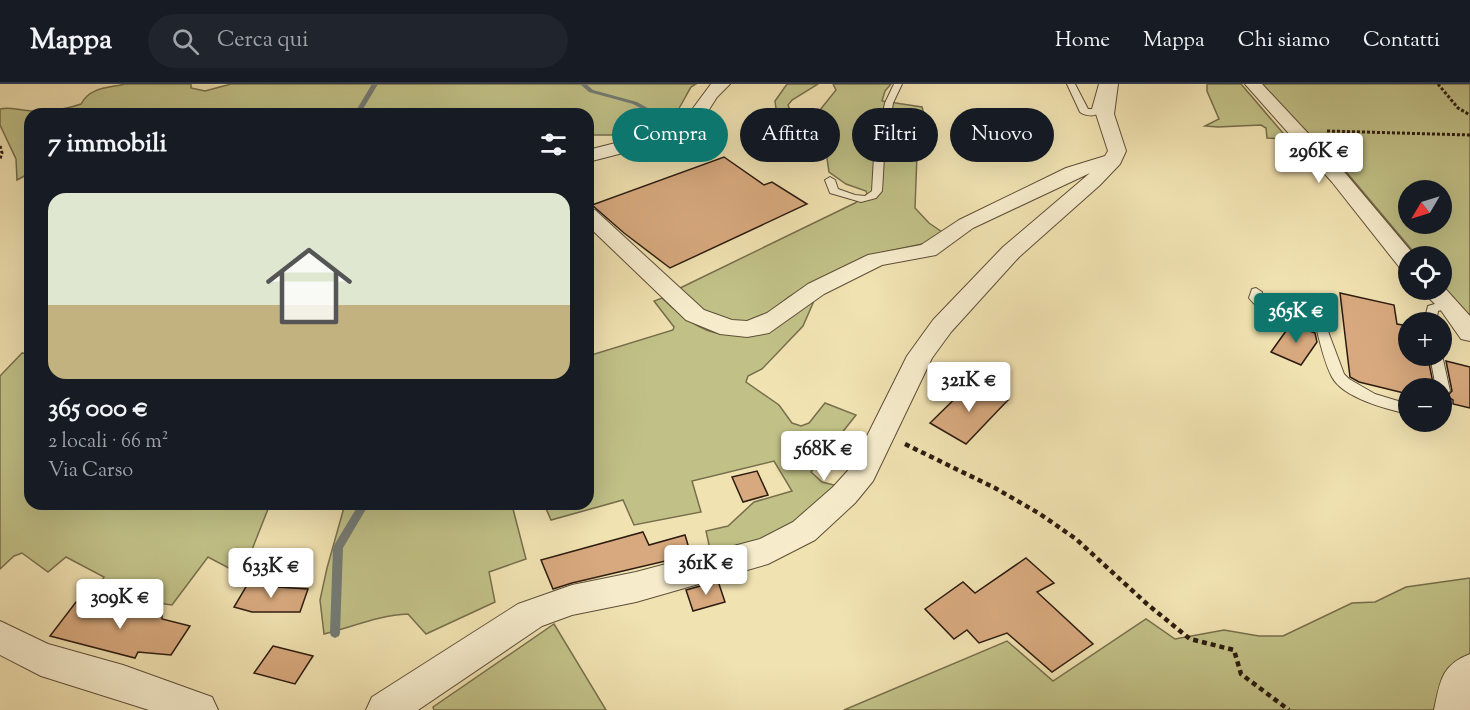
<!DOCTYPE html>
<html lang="it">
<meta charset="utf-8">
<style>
body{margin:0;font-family:"Sorts Mill Goudy",serif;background:#20242c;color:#f1f3f6;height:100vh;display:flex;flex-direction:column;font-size:22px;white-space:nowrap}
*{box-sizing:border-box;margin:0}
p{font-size:20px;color:#9ea1a6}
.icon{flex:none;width:33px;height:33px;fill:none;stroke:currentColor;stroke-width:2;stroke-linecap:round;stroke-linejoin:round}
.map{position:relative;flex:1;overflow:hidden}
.drawer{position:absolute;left:24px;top:24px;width:570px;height:402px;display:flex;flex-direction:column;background:#171b24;border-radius:18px;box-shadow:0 6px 24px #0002}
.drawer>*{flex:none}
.top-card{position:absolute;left:612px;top:24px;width:570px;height:54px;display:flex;gap:12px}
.needle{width:39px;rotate:232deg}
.buttons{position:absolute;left:1398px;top:96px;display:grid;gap:12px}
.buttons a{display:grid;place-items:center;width:54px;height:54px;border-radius:50%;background:#171b24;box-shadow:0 6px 24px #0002;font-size:30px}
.price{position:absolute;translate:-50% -51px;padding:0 14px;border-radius:6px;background:#fff;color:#222;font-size:20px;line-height:39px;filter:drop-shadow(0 2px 3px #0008)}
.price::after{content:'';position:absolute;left:50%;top:36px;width:18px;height:14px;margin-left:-9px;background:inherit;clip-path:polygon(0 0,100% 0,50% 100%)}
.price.active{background:#0f766e;color:#fff}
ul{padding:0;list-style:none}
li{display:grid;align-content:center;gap:12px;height:318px;padding:0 24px}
li span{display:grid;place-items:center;height:186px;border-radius:18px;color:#555}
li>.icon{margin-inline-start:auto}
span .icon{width:108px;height:108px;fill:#fffc;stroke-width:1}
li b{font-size:26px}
h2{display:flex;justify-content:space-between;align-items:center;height:72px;padding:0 24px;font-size:26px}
.tag{padding:0 21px;border-radius:27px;background:#171b24;box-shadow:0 6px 24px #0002;font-size:21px;line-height:54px}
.tag.active{background:#0f766e;color:#fff}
header{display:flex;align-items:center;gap:36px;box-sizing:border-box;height:84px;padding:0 30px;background:#171b24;border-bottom:2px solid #363941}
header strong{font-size:28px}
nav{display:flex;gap:33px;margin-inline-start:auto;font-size:21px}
.search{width:420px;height:54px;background:#20242c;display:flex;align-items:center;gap:15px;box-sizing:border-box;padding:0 21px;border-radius:33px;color:#9ea1a6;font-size:22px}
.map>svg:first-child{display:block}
.green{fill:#c1c187;stroke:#776e4c;stroke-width:1.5;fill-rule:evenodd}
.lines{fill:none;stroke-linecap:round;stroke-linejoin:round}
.stream{fill:#737b75;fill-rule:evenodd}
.building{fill:#d8a97e;stroke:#2d1c10;stroke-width:1.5}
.service-casing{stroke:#5e4e38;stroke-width:2}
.minor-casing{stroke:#5e4e38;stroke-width:2}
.path-far1{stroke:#2d1c10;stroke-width:3;stroke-dasharray:3 2;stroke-linecap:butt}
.path{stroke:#2d1c10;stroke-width:4.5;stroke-dasharray:5 4;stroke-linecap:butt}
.service{fill:#f6eccc;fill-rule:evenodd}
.minor{fill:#f6eccc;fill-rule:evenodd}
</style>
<header>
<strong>Mappa</strong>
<div class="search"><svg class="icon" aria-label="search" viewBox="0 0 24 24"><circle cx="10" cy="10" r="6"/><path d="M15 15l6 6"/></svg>Cerca qui</div>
<nav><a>Home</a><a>Mappa</a><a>Chi siamo</a><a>Contatti</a></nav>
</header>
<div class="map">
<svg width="1470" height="626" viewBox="0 0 1470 626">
<rect width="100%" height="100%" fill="#f1e2b1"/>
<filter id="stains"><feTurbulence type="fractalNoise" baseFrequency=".00333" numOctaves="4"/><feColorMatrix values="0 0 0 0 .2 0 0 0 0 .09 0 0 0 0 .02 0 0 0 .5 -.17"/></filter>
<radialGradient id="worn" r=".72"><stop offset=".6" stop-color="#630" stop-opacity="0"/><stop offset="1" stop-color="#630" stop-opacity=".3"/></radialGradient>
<g class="green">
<path d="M 125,0 L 191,0 L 191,4 L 205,7 L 231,0 L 696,0 L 691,3 C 685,13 679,27 671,35 C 653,53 612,51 588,51 L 588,30 L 30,30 L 30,89 L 17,96 L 16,75 L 0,41 L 0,25 C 10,23 13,25 23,26 C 44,29 61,27 81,20 C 90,3 108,4 125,0 Z"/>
<path d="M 787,0 L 818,0 L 792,16 L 788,21 L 798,45 L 802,68 L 795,69 C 781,56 777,35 775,17 Z"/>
<polygon points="833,0 891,0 885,7 882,17 922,23 925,34 918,38 918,44 915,124 929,139 942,148 927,159 880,169 830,190 789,213 758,237 735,241 712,236 676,206 855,119 867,110 866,107 846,100 829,88 820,26 836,6"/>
<polygon points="1207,0 1241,0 1288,55 1267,54 1266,44 1261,41 1218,43 1205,42 1219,35 1207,7"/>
<path d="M 1258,0 L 1470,0 L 1470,235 L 1442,201 L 1442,172 L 1417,172 L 1337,77 ZM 1408,106 L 1442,106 L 1442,140 L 1408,140 Z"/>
<path d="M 817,210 L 803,242 L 762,285 L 748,292 L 746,298 L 779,321 L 792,339 L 801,342 L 809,339 L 825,319 L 856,331 L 811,388 L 822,398 L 838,402 L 772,456 L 711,470 L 706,447 L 728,442 L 754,418 L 792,407 L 774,377 L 692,397 L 701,428 L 634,441 L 623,416 L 551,436 L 544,420 L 588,420 L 588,272 L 673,246 L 674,243 L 654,217 L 662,214 C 727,277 750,246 817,210 Z"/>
<polygon points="22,269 30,270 30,420 270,420 242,491 208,473 172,521 93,510 104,493 66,473 48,488 22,469 14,472 0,485 0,292"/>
<path d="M 345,420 L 535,420 L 513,425 L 526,475 L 489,488 L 495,518 L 426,550 L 408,530 C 380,531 352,543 324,550 L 320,516 L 327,484 Z"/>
<polygon points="1470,494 1470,626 844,626 1007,557 1053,597 1146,535 1175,555 1224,546 1259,552 1283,552 1352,519 1375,518 1406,503"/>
<polygon points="554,540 606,626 434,626 433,623"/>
</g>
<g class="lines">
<g class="stream">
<polygon points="372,0 378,0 360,30 354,30"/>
<polygon points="580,0 586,0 593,6 637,18 691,48 686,49 633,20 589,8"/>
<polygon points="359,420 369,420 343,464 340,549 339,552 335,554 331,552 330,549 333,463"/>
</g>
</g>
<g class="building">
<polygon points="724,73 764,101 772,98 807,120 670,184 624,149 592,121"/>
<polygon points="1340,209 1394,221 1397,240 1408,242 1408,272 1428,274 1434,304 1408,304 1408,310 1359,298 1350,293"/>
<polygon points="1291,240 1315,249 1317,258 1301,281 1271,268"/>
<polygon points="1446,277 1470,283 1470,324 1453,320 1453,316 1447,312 1452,307"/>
<polygon points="972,298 1008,316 966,360 930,339"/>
<polygon points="757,387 768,411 743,418 732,393"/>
<polygon points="643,448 649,461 685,451 691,471 572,499 553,505 541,476"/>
<polygon points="1026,474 1054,499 1037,508 1093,560 1052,588 1007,549 979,559 967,546 954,555 925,525 963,498 975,509"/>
<polygon points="250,496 277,503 308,505 300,528 252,528 234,523"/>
<polygon points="718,497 725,518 693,527 686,506"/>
<polygon points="76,518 162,531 162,535 190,542 171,571 138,568 135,574 50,552"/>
<polygon points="273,562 313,572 295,600 254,589"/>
</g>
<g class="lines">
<g class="service-casing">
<g id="service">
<polygon points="894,0 902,0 893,19 884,73 882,107 876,114 861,118 830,109 825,96 830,93 835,96 838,105 855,111 865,112 872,107 874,73 885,19"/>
<path d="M 1067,0 L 1075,0 L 1088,25 L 1092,25 L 1099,0 L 1111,0 L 1106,3 L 1100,28 C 1096,33 1085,32 1080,28 Z"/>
<path d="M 1256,204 L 1262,208 L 1261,213 L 1273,223 L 1326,242 L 1344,290 L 1349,295 L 1375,310 L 1408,320 L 1408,330 C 1387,325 1343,314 1332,293 C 1325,280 1321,262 1317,247 C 1294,235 1266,236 1249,214 L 1252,205 Z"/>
<polygon points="1448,216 1454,220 1452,223 1438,227 1436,238 1424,238 1428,222"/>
<polygon points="1442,271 1450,307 1443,312 1442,304 1436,304 1430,272"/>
<polygon points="1445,313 1452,318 1447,325 1442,327 1442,314"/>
</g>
</g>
<g class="minor-casing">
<g id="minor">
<polygon points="730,0 717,13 703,35 689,46 650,62 588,78 588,66 651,50 677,38 691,27 711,0"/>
<polygon points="1102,0 1118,0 1114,30 1126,67 1120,80 1100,101 1019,173 951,248 932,274 873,397 855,419 815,456 768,480 636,518 572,531 542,542 418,626 366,626 372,613 518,520 572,501 636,488 760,455 793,438 833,403 852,382 907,272 933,236 1003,163 1090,89 973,144 936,171 882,181 824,210 769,249 747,253 720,250 686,236 588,142 588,124 595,126 704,226 732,236 747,237 767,229 808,200 868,171 921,161 959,136 1066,84 1105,72 1108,67 1096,30"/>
<polygon points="1245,0 1262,0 1346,90 1415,172 1408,172 1408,186 1400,184 1332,98"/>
<polygon points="1442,201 1470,232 1470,257 1461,255 1440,225 1421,206 1442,206"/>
<polygon points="0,537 48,560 123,581 212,613 218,626 149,626 41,592 0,571"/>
<path d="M 1470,570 L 1470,626 L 1434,626 C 1440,598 1441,581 1470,570 Z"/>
</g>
</g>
<g class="path-far1">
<polyline points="1438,0 1458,24 1470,31"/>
<polyline points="1327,47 1470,51"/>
<polyline points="0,62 2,69 0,75"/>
</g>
<polyline class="path" points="905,360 995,404 1040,430 1076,455 1147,520 1190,555 1234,566 1241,590 1289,626"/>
<use href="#service" class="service"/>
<use href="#minor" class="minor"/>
</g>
<rect width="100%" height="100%" filter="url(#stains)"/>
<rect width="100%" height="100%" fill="url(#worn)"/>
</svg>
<div class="buttons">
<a><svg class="needle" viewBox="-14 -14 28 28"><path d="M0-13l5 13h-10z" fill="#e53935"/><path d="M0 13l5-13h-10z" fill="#9ea1a6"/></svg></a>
<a><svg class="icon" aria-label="locate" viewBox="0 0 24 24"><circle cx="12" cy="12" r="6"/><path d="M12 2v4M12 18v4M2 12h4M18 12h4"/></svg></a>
<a>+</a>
<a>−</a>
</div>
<b class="price" style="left:1319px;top:100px">296K €</b>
<b class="price active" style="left:1296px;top:260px">365K €</b>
<b class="price" style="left:969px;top:329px">321K €</b>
<b class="price" style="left:824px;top:398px">568K €</b>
<b class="price" style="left:706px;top:512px">361K €</b>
<b class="price" style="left:271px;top:515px">633K €</b>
<b class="price" style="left:120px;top:546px">309K €</b>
<div class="top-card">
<a class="tag active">Compra</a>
<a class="tag">Affitta</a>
<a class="tag">Filtri</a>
<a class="tag">Nuovo</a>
</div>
<section class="drawer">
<h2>7 immobili<svg class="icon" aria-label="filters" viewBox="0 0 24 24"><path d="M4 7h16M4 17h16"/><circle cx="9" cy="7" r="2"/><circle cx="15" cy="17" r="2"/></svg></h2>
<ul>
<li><span style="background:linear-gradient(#dfe7d0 60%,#c2b280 0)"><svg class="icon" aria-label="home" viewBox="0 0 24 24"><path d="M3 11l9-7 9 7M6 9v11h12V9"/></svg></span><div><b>365 000 €</b><p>2 locali · 66 m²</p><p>Via Carso</p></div></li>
</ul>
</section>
</div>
